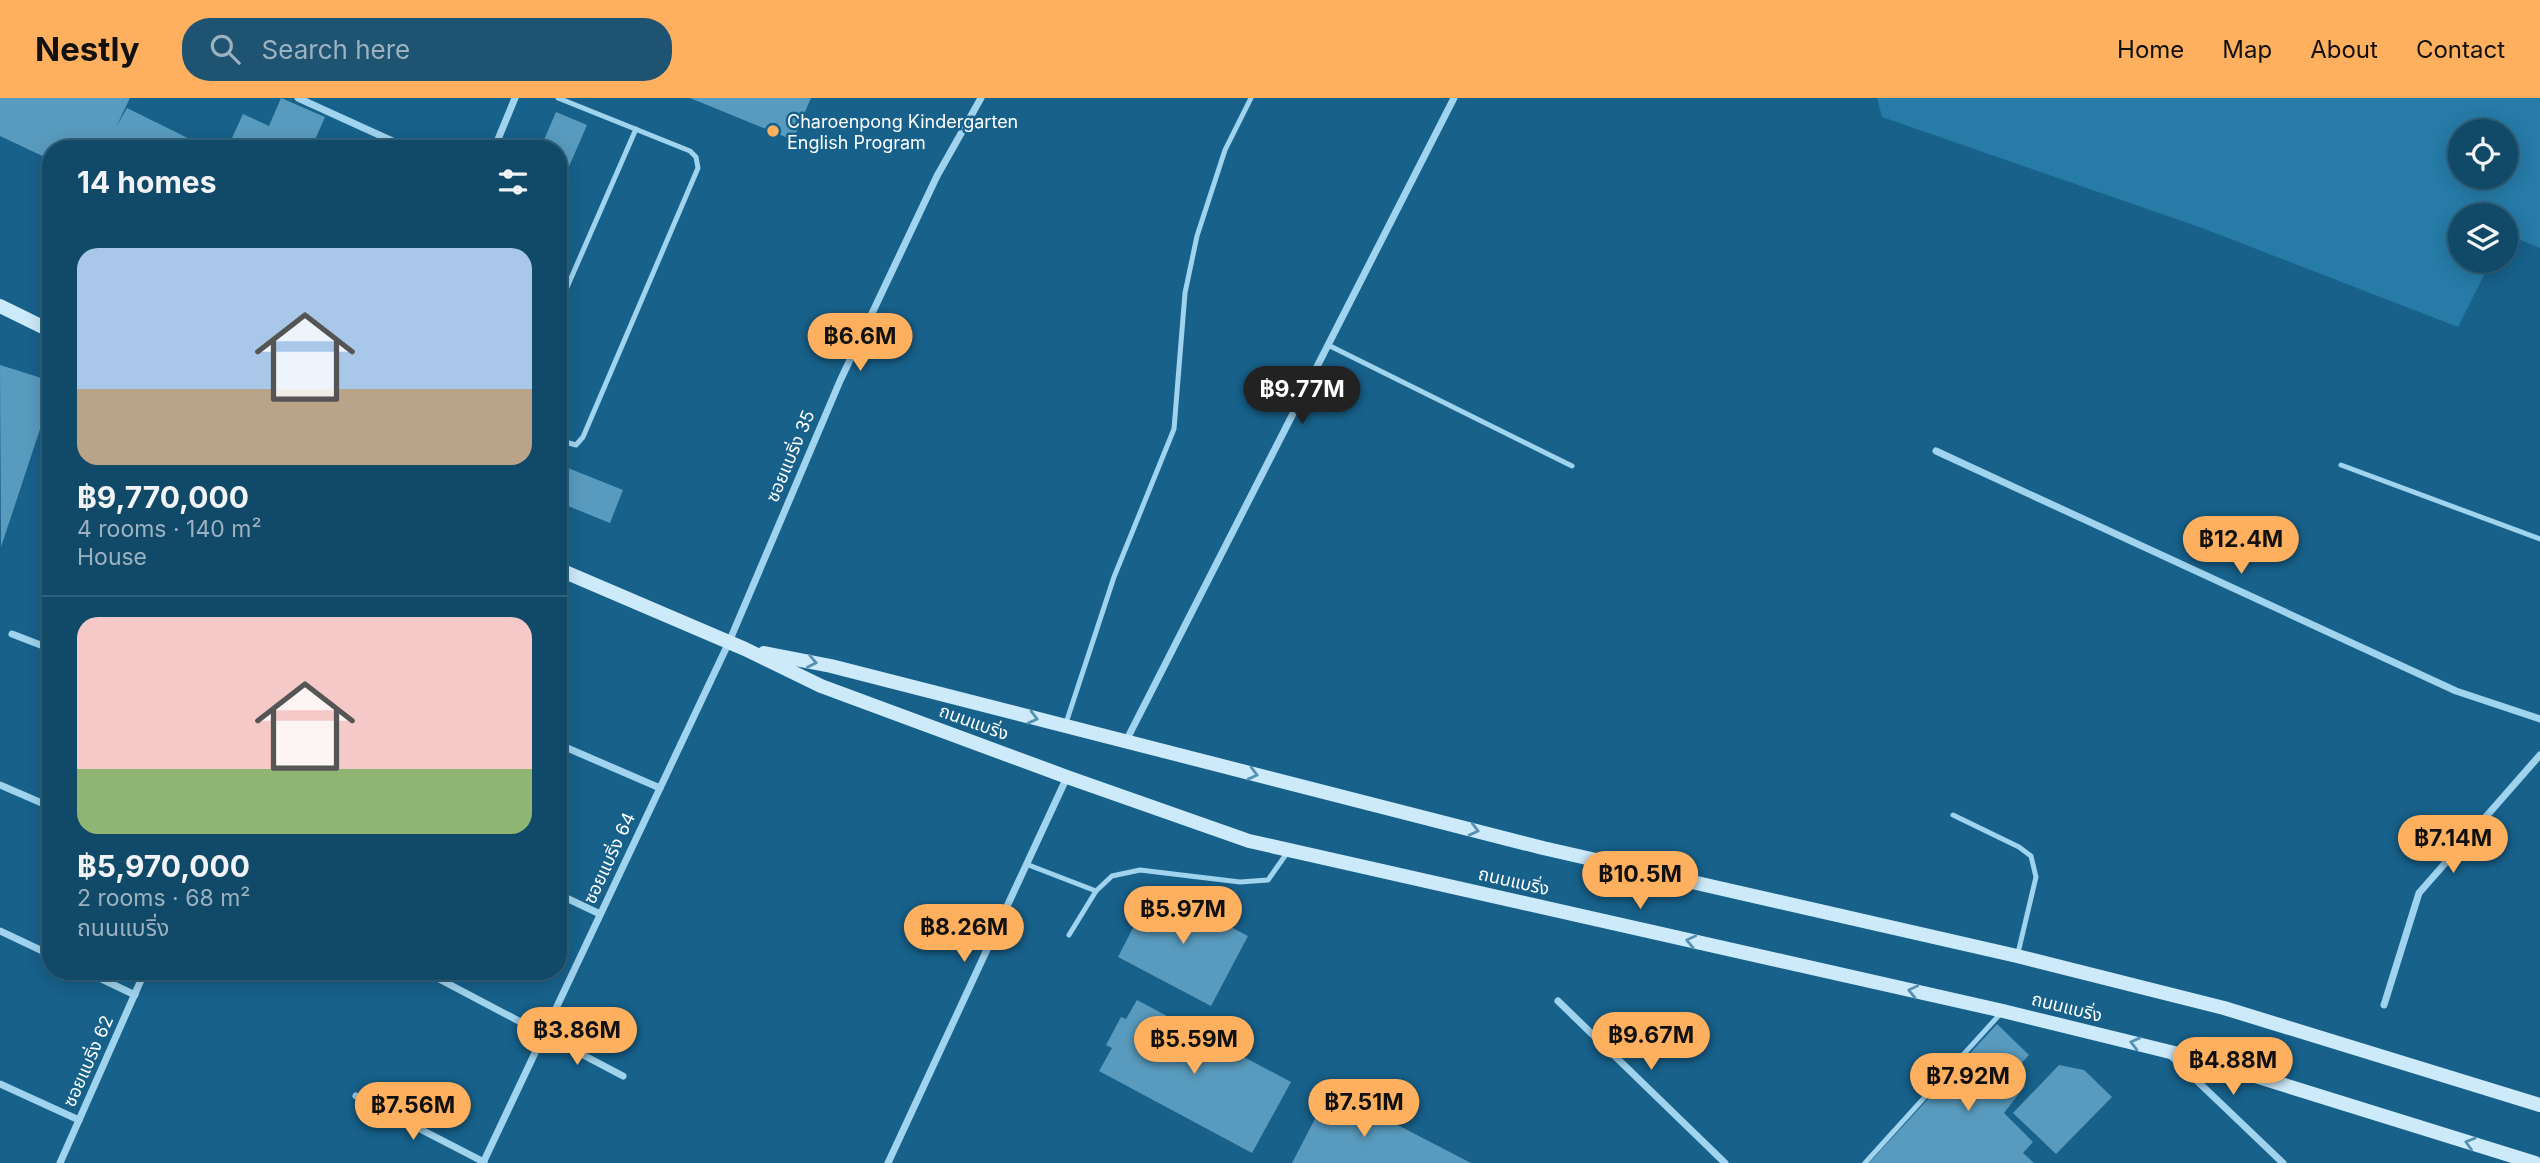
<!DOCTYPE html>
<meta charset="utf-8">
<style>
body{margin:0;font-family:Inter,"Noto Sans Thai",sans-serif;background:#1e5371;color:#f1f3f6;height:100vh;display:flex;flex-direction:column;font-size:26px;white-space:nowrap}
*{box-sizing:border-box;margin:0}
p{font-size:23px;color:#9cb2c0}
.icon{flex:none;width:38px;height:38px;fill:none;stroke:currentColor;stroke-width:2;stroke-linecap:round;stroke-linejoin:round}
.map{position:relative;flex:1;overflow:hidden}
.details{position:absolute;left:42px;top:42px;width:525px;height:840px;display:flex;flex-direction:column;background:#114968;border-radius:28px;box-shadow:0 4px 18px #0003,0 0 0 2px #30617c}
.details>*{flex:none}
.buttons{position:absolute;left:2448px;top:21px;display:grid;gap:14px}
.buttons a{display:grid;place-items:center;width:70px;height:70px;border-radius:50%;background:#114968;box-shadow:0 4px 18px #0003,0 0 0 2px #30617c;font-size:35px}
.price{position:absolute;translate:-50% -60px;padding:0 16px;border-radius:24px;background:#ffb05e;color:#111;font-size:23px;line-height:46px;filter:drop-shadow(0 2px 4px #0008)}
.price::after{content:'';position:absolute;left:50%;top:42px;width:21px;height:16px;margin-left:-10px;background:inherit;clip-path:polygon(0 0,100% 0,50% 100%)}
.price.current{background:#222;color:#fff}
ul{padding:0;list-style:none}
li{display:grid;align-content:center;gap:14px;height:371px;padding:0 35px}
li+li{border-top:2px solid #30617c}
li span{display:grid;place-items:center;height:217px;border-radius:21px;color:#555}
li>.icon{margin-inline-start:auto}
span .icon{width:126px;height:126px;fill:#fffc;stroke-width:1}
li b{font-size:30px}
h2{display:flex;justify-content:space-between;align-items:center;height:84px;padding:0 35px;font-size:30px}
header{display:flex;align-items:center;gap:42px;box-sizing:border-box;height:98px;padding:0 35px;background:#ffb05e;color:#111}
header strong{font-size:33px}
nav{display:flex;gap:38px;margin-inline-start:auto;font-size:24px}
.search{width:490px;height:63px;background:#1e5371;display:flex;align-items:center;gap:18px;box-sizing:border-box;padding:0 24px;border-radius:28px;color:#9cb2c0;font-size:26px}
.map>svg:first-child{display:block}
.green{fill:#267ba7;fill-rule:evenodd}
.building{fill:#599bbe}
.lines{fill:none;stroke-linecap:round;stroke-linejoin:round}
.lane{stroke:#a0d3ee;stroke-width:5}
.street{stroke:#a0d3ee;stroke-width:7}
.secondary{stroke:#cdeafa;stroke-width:14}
.oneway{stroke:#5791b2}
.poi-dot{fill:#ffb05e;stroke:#17618b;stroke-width:2.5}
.labels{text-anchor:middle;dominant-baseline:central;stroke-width:5;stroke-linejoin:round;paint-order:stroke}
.poi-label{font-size:18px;fill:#fff;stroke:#17618b;text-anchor:start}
.street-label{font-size:18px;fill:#fff;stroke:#17618b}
</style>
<header>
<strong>Nestly</strong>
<div class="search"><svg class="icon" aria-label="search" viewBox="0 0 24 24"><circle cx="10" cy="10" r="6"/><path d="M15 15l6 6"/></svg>Search here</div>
<nav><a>Home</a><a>Map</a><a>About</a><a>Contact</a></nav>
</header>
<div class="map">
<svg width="2540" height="1065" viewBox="0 0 2540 1065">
<rect width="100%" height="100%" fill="#17618b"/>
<path class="green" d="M 1877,0 L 2540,0 L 2540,150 L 2506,136 L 2506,117 L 2460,117 L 2460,163 L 2491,163 L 2458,229 L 2202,130 L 1882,19 ZM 2460,33 L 2506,33 L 2506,79 L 2460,79 Z"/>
<g class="building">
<polygon points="0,0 130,0 116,29 127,10 210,51 51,51 51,62 0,38"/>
<polygon points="281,0 325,19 311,51 227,51 243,16 269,28"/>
<polygon points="690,0 811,0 793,42"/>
<polygon points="556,14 587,27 558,94 558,51 540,51"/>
<polygon points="0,267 51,283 51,298 1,449"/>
<polygon points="558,366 623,392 610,425 558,404"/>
<polygon points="1154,789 1248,838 1211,908 1118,859"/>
<polygon points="1137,902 1291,984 1252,1055 1099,973 1112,950 1106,947 1121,919 1126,921"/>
<polygon points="1997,926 2029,957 2012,975 2025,988 2004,1015 2033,1044 2023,1055 2034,1065 1869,1065"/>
<polygon points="2059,967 2084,972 2112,999 2056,1056 2013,1015"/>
<polygon points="1330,992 1471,1065 1292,1065"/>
</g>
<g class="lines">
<g class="lane">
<polyline points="558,0 690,53 696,59 698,70 583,339 576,347 558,342"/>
<polyline points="558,210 636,31"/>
<polyline points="1328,247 1572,368"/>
<polyline points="2341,367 2540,441"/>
<polyline points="1066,625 1114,479 1174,331 1185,195 1197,138 1225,52 1251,0"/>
<polyline points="1953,717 2019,749 2031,758 2036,779 2018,855"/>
<polyline points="1026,766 1096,793"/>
<polyline points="1069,837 1096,793 1112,778 1140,772 1240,784 1268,782 1287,755"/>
<polyline points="1865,1065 2001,915"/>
</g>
<g class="street">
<polyline points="298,0 410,51"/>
<polyline points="494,51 515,0"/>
<polyline points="1936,353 2456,593 2540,621"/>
<polyline points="12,536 51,551"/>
<polyline points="1126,643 1454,0"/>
<polyline points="558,646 660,690"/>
<polyline points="0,687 51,709"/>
<polyline points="558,796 600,816"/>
<polyline points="0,833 51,857"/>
<polyline points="85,873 135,897"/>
<polyline points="424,873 623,978"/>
<polyline points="1558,903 1725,1065"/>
<polyline points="2384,907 2419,795 2540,657"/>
<polyline points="2170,957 2283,1065"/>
<polyline points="0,986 79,1022"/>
<polyline points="356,998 484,1064"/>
<polyline points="60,1065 145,873"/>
<polyline points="483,1065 729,544 840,283 937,78 981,0"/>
<polyline points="888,1065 1067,679"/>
</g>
<g class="secondary">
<polyline points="0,208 51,233"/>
<polyline points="558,471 745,551 821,588 1067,679 1249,743 2003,913 2207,963 2535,1065"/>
<polyline points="764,555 831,568 1543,750 2017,858 2224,910 2540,1007"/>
</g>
</g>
<defs><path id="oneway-chevron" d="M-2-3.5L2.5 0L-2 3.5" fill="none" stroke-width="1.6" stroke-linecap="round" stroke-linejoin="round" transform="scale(1.75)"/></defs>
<g class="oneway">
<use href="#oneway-chevron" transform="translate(812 564) rotate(11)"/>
<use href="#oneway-chevron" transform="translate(1033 620) rotate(14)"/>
<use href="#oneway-chevron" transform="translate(1253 676) rotate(14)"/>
<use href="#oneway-chevron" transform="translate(1474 732) rotate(14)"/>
<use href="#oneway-chevron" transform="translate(1691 843) rotate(-167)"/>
<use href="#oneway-chevron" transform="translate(1913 893) rotate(-167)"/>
<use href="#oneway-chevron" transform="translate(2135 945) rotate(-166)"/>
<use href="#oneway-chevron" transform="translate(2470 1045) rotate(-163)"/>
</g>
<circle class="poi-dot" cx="773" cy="33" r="7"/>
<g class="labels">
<g class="poi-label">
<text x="787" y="23">Charoenpong Kindergarten<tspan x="787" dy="21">English Program</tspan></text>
</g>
<g class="street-label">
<text transform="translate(790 358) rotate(-67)">ซอยแบริ่ง 35</text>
<text transform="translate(974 624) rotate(20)">ถนนแบริ่ง</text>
<text transform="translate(609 760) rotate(-65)">ซอยแบริ่ง 64</text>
<text transform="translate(1514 783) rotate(13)">ถนนแบริ่ง</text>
<text transform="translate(2067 909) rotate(14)">ถนนแบริ่ง</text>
<text transform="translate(88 963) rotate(-66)">ซอยแบริ่ง 62</text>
</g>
</g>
</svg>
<div class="buttons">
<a><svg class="icon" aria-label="locate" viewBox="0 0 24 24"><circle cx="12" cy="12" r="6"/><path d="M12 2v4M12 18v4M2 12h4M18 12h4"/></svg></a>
<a><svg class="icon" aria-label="layers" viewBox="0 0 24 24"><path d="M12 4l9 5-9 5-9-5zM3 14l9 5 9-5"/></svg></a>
</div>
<b class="price" style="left:860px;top:275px">฿6.6M</b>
<b class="price current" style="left:1302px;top:328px">฿9.77M</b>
<b class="price" style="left:2241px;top:478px">฿12.4M</b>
<b class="price" style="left:2453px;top:777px">฿7.14M</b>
<b class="price" style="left:1640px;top:813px">฿10.5M</b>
<b class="price" style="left:1183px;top:848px">฿5.97M</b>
<b class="price" style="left:964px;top:866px">฿8.26M</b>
<b class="price" style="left:577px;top:969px">฿3.86M</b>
<b class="price" style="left:1651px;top:974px">฿9.67M</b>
<b class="price" style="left:1194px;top:978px">฿5.59M</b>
<b class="price" style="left:2233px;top:999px">฿4.88M</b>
<b class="price" style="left:1968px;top:1015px">฿7.92M</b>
<b class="price" style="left:1364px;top:1041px">฿7.51M</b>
<b class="price" style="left:413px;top:1044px">฿7.56M</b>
<section class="details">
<h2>14 homes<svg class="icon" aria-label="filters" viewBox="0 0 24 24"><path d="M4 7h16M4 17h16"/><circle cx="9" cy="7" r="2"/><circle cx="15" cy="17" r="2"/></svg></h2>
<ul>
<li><span style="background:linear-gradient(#a9c7e8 65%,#b9a48a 0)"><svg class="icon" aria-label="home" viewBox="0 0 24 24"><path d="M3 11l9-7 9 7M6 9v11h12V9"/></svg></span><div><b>฿9,770,000</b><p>4 rooms · 140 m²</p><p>House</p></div></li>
<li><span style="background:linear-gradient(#f6c9c9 70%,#8fb573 0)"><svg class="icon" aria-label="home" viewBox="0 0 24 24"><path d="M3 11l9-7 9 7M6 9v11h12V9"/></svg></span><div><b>฿5,970,000</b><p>2 rooms · 68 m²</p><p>ถนนแบริ่ง</p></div></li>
</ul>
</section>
</div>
